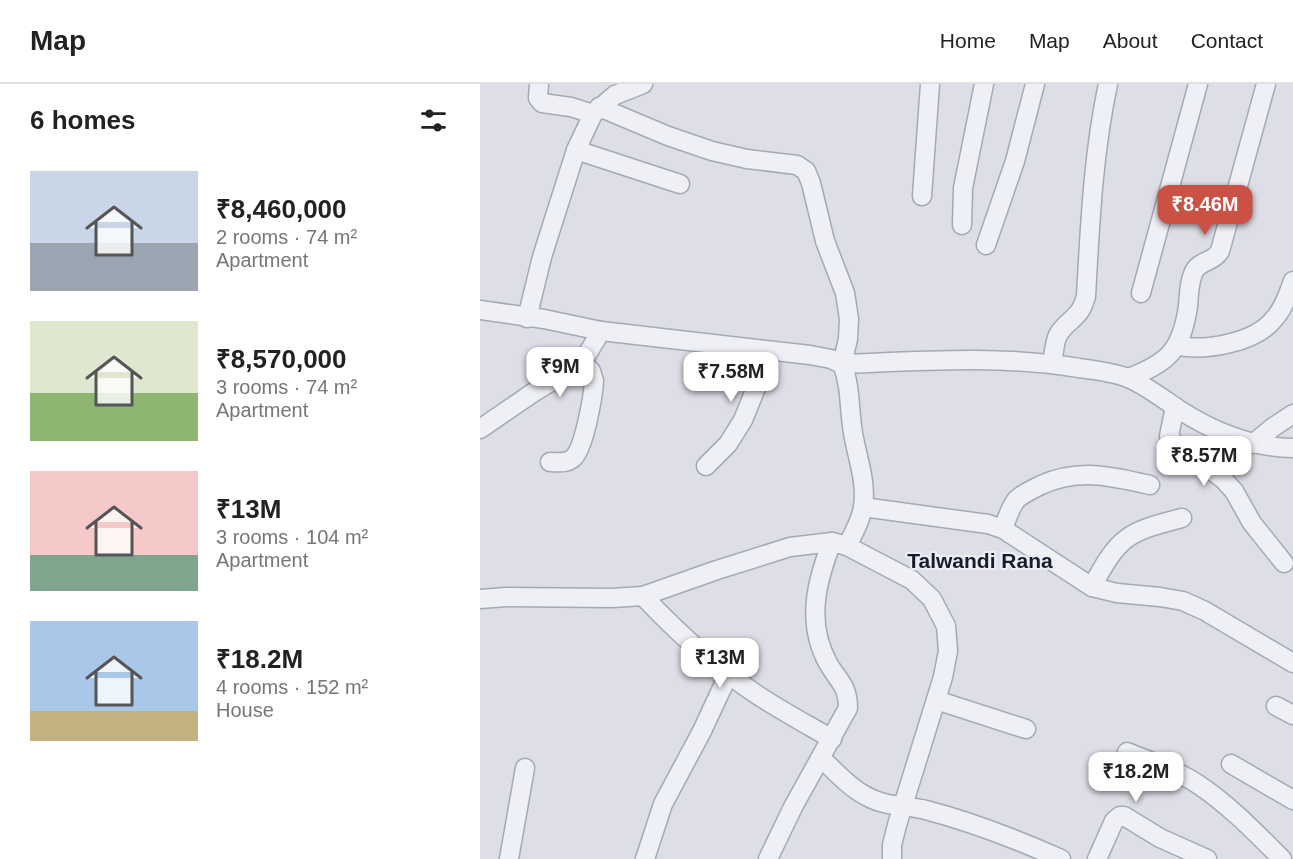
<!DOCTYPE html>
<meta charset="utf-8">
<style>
body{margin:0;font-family:Helvetica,sans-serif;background:#f6f6f6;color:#222;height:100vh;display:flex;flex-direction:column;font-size:22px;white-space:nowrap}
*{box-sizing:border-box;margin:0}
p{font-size:20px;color:#767676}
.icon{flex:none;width:33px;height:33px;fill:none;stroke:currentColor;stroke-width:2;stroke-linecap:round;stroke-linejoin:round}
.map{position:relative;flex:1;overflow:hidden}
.details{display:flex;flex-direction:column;background:#fff;width:480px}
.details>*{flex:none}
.price{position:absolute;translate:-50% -51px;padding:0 14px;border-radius:12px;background:#fff;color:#222;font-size:20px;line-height:39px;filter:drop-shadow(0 2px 3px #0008)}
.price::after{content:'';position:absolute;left:50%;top:36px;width:18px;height:14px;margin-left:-9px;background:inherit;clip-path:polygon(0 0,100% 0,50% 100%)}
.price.current{background:#c95244;color:#fff}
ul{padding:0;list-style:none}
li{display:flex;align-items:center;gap:18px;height:150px;padding:0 30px}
li span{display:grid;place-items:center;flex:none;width:168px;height:120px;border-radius:0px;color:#555}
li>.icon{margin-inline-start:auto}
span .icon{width:72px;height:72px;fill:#fffc;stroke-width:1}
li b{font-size:26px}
h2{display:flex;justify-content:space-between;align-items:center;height:72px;padding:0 30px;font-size:26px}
header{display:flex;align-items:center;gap:36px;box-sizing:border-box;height:84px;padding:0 30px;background:#fff;border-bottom:2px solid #e0e0e0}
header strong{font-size:28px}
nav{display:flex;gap:33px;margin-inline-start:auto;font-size:21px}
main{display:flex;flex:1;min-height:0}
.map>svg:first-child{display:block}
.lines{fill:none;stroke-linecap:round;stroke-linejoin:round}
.minor-casing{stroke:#a6a8b3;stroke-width:21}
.minor{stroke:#eff0f5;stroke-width:18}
.labels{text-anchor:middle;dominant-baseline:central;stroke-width:4.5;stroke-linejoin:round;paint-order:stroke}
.quarter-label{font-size:21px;font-weight:bold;fill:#191b2d;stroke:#ecedf4}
</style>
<header>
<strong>Map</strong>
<nav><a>Home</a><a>Map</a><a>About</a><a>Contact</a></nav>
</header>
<main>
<section class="details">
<h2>6 homes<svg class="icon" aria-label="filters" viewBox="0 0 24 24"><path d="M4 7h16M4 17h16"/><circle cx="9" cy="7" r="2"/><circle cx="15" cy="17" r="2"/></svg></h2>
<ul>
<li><span style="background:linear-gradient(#c9d6e8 60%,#9aa5b1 0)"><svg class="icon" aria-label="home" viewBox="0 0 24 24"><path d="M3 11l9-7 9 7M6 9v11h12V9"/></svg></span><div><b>₹8,460,000</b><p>2 rooms · 74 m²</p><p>Apartment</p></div></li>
<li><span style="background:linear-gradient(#dfe7d0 60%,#8fb573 0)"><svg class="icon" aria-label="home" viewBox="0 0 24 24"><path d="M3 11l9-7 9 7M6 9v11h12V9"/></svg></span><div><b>₹8,570,000</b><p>3 rooms · 74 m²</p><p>Apartment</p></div></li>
<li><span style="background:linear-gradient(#f6c9c9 70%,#7fa58c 0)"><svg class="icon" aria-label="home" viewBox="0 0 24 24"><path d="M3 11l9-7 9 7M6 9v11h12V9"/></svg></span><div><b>₹13M</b><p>3 rooms · 104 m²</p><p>Apartment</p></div></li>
<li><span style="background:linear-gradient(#a9c7e8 75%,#c2b280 0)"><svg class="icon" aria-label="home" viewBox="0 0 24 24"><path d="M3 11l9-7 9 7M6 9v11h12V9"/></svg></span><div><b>₹18.2M</b><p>4 rooms · 152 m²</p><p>House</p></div></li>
</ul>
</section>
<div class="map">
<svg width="813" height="775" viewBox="0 0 813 775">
<rect width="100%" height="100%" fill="#dddee6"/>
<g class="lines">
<g class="minor-casing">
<g id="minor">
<polyline points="59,0 58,14 62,19 91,23 113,30"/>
<path d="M 119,23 L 188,52 L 232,67 L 267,75 L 317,81 L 326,87 L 331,99 L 345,157 L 365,209 L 369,235 L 368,255 L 362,280 C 441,277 520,271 599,284 C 615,286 633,288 648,294 C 665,301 682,314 698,325 C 734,348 770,363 813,364"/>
<polyline points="96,66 200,100"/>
<polyline points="442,112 450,0"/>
<polyline points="482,141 483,104 504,0"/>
<polyline points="506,161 535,77 555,0"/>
<polyline points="661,209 718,0"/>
<path d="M 0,226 L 64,235 L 121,247 L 330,271 L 351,275 L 362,280 C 371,302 369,326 373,349 C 377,373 387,398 383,423 C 381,437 373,450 367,462"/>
<polyline points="47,234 62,173 96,66 113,30 135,11 163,0"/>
<path d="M 698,262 C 726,267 775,259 794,235 C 804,224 808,210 813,197"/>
<path d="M 572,280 C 574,270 574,259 578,251 C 588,234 600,236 606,212 C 610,141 613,70 628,0"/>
<path d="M 648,294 C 689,279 702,265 708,222 C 709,211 709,199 713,190 C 718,176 733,179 740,167 L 786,0"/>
<polyline points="695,323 689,352 694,359 743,395 754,407 772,439 804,479"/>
<polyline points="0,345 54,308 102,279 121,247"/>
<polyline points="773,360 792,344 813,330"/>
<path d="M 70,378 C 78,378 86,380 93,374 C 104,365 113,313 114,297 L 111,287 L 102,279"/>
<polyline points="226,382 248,360 263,336 291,267"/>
<polyline points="383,423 508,440 523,445 612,503 637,509 680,513 703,517 725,527 813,579"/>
<path d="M 523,445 C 527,435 530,423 537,415 C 544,409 553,405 561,401 C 599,384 631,392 670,401"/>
<path d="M 612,503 C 639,452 647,448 702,434"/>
<path d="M 163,512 C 195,546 237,584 276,610 C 300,626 326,640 352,655"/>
<polyline points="0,515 26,513 132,514 163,512 237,486 310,463 352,458 367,462 432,496 452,515 466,542 468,567 463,593 417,741 412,761 412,775"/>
<polyline points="456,616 546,645"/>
<polyline points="796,622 813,631"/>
<path d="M 647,668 C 671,678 697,686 719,701 C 749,721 776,749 802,775"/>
<path d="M 342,675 C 356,688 370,704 388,713 C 406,723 427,721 446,726 C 492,738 538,756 581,775"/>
<polyline points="751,680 813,716"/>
<polyline points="29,775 45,684"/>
<polyline points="165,775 183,720 222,647 249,589"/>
<path d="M 288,775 L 313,723 L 368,624 C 368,601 358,597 348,579 C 326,539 336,498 352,458"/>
<polyline points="617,775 634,737 640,732 644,732 680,754 727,775"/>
</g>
</g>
<use href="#minor" class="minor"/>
</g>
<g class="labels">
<g class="quarter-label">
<text x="500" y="476">Talwandi Rana</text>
</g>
</g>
</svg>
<b class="price current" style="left:725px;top:152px">₹8.46M</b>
<b class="price" style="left:80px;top:314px">₹9M</b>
<b class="price" style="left:251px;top:319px">₹7.58M</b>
<b class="price" style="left:724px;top:403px">₹8.57M</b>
<b class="price" style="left:240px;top:605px">₹13M</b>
<b class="price" style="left:656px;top:719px">₹18.2M</b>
</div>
</main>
